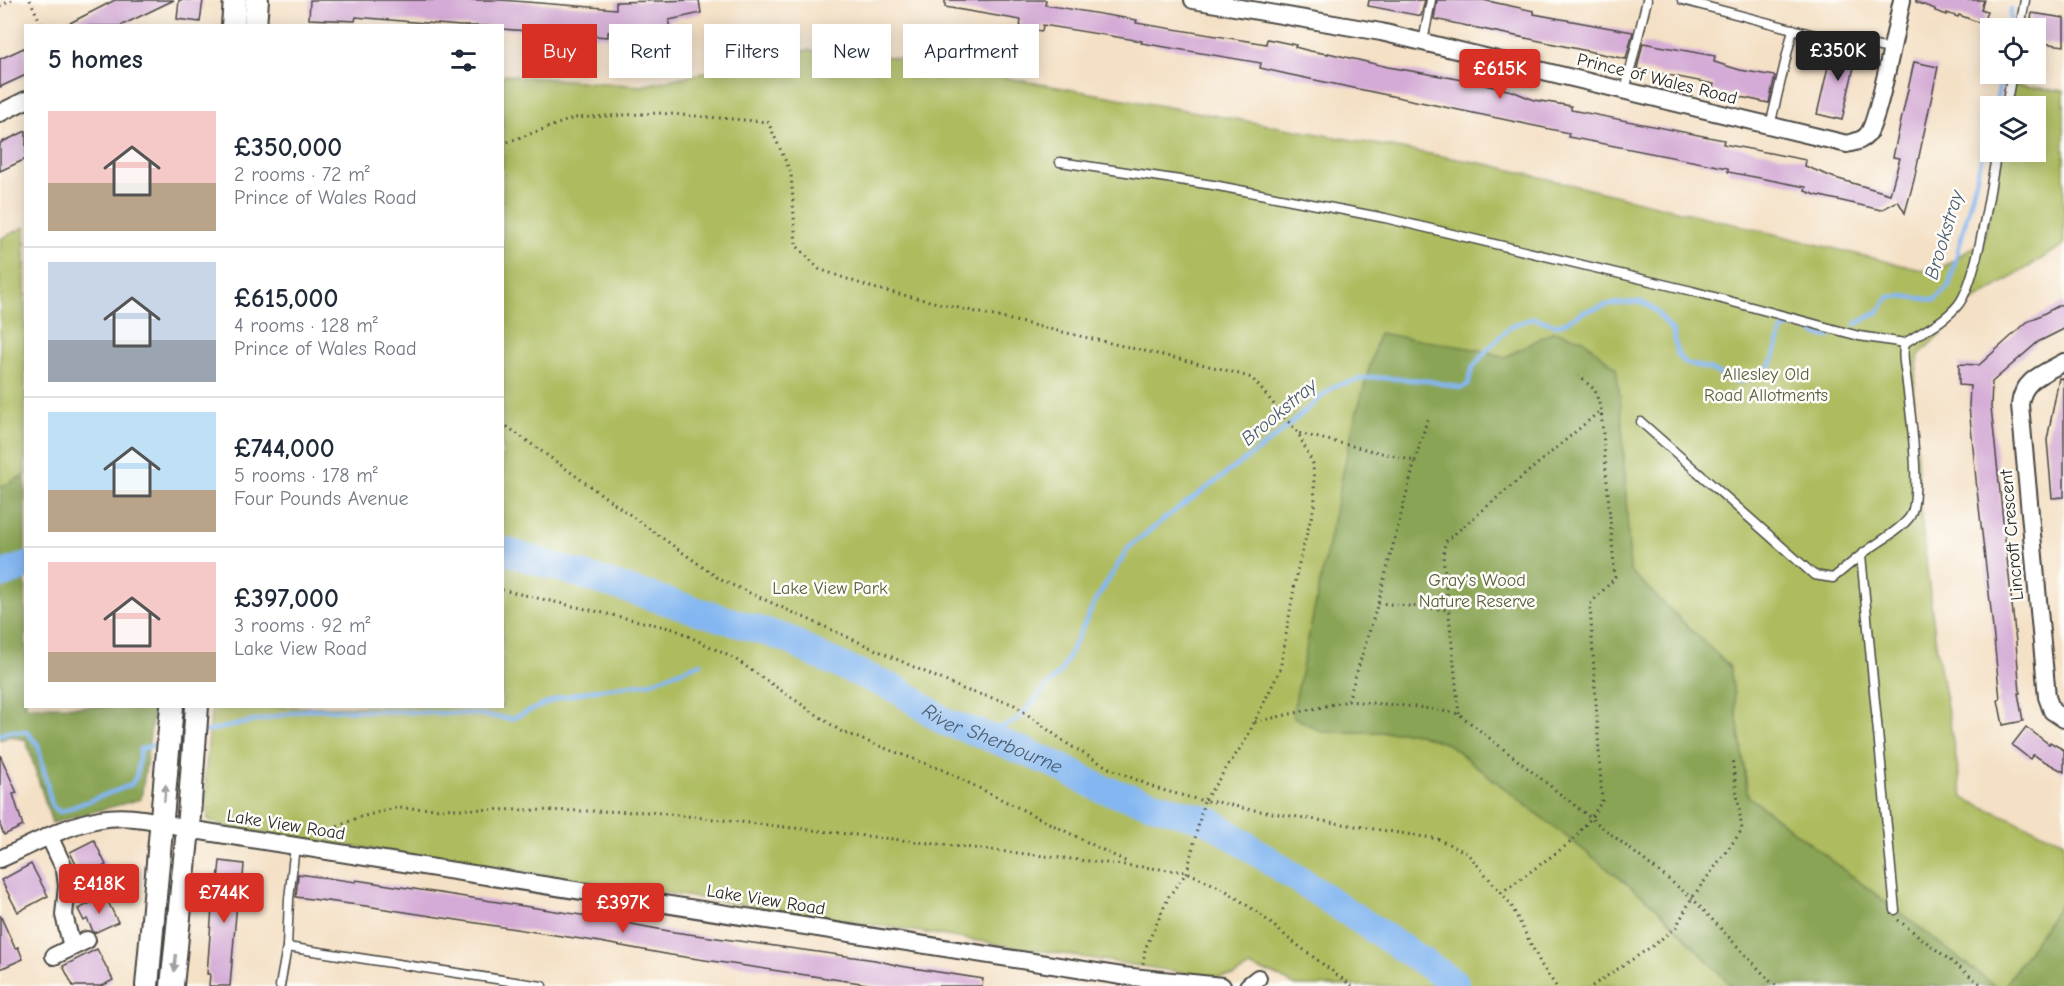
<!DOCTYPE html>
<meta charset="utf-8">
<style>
body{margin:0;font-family:"Comic Neue",sans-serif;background:#f2f2f3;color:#1f2937;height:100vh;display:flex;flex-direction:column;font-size:22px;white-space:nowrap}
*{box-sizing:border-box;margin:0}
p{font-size:20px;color:#747a83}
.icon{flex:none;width:33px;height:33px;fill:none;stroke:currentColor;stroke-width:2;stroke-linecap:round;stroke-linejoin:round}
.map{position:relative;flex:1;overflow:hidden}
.drawer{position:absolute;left:24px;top:24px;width:480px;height:684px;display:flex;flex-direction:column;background:#fff;border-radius:0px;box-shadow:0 3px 15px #0003}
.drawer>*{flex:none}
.banner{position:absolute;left:522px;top:24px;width:570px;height:54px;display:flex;gap:12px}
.fabs{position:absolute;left:1980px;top:18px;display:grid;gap:12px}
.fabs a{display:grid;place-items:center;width:66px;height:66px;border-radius:0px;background:#fff;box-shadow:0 3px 15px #0003;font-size:30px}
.price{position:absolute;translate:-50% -51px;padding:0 14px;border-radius:6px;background:#d93025;color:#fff;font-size:20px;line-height:39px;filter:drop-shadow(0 2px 3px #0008)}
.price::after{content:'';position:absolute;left:50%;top:36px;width:18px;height:14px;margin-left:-9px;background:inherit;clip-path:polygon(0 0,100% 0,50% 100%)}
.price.current{background:#222;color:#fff}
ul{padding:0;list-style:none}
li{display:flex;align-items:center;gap:18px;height:150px;padding:0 24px}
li+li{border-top:2px solid #e0e1e3}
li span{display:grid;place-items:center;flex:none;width:168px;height:120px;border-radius:0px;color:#555}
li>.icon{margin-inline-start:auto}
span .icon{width:72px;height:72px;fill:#fffc;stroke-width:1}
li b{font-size:26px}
h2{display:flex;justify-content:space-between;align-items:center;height:72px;padding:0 24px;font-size:26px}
.chip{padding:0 21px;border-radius:0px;background:#fff;box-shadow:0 3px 15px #0003;font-size:21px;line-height:54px}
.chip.current{background:#d93025;color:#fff}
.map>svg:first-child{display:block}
.green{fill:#aebc5e;stroke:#6c7444;stroke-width:1.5}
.forest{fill:#8aa455;stroke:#5a6840;stroke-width:1.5}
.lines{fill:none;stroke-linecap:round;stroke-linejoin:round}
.stream{stroke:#84b7f1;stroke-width:4.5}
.river{stroke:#84b7f1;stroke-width:28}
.building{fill:#d4abd6}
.lane-casing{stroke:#494642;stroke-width:11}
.street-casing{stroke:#494642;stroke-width:20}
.secondary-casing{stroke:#494642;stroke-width:26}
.path{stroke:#494642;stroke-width:3;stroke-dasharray:1.5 4.5;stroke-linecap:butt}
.lane{stroke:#fff;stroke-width:8}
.street{stroke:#fff;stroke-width:16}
.secondary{stroke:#fff;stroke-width:22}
.oneway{fill:#a0a0a0}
.labels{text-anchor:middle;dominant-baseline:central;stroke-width:5;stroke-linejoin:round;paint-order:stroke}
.street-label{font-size:18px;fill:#2b2b2b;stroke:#fdfcf7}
.park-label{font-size:18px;fill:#595e3d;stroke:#fdfcf7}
.water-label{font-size:20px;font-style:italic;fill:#4a5c70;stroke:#fdfcf7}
</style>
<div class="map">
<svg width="2064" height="986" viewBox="0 0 2064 986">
<rect width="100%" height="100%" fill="#fdfcf7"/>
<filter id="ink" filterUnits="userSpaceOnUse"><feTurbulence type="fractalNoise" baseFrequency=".0167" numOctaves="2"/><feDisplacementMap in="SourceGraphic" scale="12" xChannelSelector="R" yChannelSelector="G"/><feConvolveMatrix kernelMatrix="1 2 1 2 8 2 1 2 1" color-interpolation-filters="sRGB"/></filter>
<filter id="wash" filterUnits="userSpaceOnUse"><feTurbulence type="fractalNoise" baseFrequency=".008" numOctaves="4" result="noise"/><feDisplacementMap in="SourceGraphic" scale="24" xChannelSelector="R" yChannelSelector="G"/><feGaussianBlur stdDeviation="1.35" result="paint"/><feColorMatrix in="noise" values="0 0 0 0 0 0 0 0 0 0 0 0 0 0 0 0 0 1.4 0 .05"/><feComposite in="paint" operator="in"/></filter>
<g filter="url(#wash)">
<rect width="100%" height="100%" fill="#f4e0c5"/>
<g class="green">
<polygon points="808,50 867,57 879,55 1491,165 1934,273 1984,240 2001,152 2036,152 2036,106 2010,106 2014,85 2064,91 2064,245 1973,301 1919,355 1913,392 1920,510 1936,644 1963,798 2064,842 2064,898 2005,986 1995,986 1748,796 1730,667 1630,571 1621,406 1616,368 1554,331 1504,358 1486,351 1322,732 1412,732 1448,744 1654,905 1732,986 1296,986 1273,974 1250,967 1233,976 1212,977 660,892 233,829 208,820 205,775 212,707 502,706 503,75 641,86"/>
<polygon points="25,227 25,475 0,488 0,239"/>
</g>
<g class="forest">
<polygon points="1554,331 1582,339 1616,368 1621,406 1630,571 1730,667 1748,796 1995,986 1732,986 1654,905 1448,744 1412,732 1322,732 1292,716 1352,430 1379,333 1486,351 1504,358"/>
<polygon points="25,475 26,706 154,707 141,799 52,823 26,740 10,736 0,740 0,488"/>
<polygon points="2064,898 2064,986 2005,986"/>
</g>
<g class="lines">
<g class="stream">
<polyline points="2010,28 2011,9"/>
<polyline points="1995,106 2002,74"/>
<polyline points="1856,324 1878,312 1889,297 1901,296 1935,300 1949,286 1990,125"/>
<polyline points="203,732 310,709 475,714 511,719 559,698 594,690 649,683 701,663"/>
<polyline points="976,732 1005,726 1017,720 1061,671 1096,600 1129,547 1168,516 1268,443 1334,386 1370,377 1429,381 1462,388 1468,384 1473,367 1486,351 1511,326 1533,318 1557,325 1566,322 1583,312 1610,304 1642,302 1656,311 1673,332 1678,355 1685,363 1709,369 1737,382 1759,376 1772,363 1783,328 1799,325 1818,335 1830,337"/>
<polyline points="0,735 9,731 27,732 38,745 52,806 60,812 131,785 137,775 140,749 163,743"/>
</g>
<g class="river">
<path id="s1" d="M 502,550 L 788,639 L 817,655 L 900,691 L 947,723 L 976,732 L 1052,763 L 1102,789 L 1210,821 L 1455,983 L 1455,986"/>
<polyline points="0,575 26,566"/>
</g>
</g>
<g id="blocks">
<g class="building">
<polygon points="115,0 174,0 120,26 64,26"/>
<polygon points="179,0 203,0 200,22 177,19"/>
<polygon points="310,0 500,0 616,9 616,2 699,0 701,13 669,20 669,32 608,32 608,37 502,29 502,26 460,26 356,17 355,21 309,19"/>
<polygon points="945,0 1046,0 1045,5 1137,20 1136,23 1266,44 1267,39 1296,45 1295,47 1310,51 1328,54 1328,53 1388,67 1452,78 1512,91 1534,100 1571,106 1571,110 1724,140 1723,144 1806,160 1805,166 1835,178 1890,194 1900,158 1893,157 1914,62 1938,67 1914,180 1905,213 1898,201 1881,210 1816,195 1805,191 1806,187 1728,172 1728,168 1568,137 1569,133 1291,75 1260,68 1261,63 1141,43 1142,41 1043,25 1042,31 1035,30 1034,36 1019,34 1021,20 945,7"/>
<polygon points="1369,0 1425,0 1421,16 1368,6"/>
<polygon points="1437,0 1483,0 1534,11 1534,14 1633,32 1626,59 1434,19"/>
<polygon points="1916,0 1984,0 1981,9 1987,11 1983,24 1959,15 1958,17 1947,13 1947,15 1935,11 1935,9 1916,2"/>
<polygon points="2032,13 2064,18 2064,46 2036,42 2036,28 2030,28"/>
<polygon points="1643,43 1715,56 1714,62 1740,70 1775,76 1769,103 1712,91 1714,84 1637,69"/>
<polygon points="1833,45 1858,49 1842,120 1817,114"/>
<polygon points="26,47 26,75 0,87 0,59"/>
<polygon points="26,131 26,159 0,171 0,143"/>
<polygon points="2064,303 2064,329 2038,342 1992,382 1991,407 2016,642 2020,693 2018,693 2023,721 2003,725 1998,700 2000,699 1992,619 1977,490 1969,406 1970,386 1959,385 1959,364 1979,365 2027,322"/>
<polygon points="2059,378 2064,379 2064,497 2052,498 2047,440"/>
<polygon points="2026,727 2049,744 2050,742 2064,750 2064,772 2033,755 2030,759 2012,745"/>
<polygon points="0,755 17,793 13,794 23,826 4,835 0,825"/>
<polygon points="94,840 106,865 82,877 70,852"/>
<polygon points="220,861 244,864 243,878 239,878 230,986 209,986 210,974 207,974 212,908 215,881 218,881"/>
<polygon points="31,864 48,896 18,912 1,880"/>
<polygon points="298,874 356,882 356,880 369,882 594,917 674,932 875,960 900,966 983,979 982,986 881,986 671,955 594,941 366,906 296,897"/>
<polygon points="105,896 118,922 94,933 87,919 84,921 78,909"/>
<polygon points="0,915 15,948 18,947 23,959 0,969"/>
<polygon points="97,949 113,980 102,986 73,986 63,966"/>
</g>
</g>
</g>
<g filter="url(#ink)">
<use href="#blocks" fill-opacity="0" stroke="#494642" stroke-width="1.5"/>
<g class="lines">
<g class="lane-casing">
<g id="lane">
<polyline points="1682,0 1819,36 1891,49"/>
<polyline points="2020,28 2025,0"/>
<polyline points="1423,42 1431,0"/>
<polyline points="1625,91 1647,0"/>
<polyline points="2006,106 2012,74"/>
<polyline points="1770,126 1793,29"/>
<polyline points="1060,162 1213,185 1385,218 1692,291 1859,336 1905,343"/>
<polyline points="1641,422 1814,575 1833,578 1861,555"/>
<path d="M 1895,910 L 1861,555 C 1876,543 1897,533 1909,518 C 1923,501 1910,409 1907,384 C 1906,371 1901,356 1905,343 C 1923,331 1944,322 1958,305 C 1978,280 1990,186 1997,152"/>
<polyline points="287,947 542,986"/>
<polyline points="280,986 287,947 289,899 295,846"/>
</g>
</g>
<g class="street-casing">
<g id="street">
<path d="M 1193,0 L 1381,32 L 1847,144 C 1854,142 1862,141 1867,135 C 1878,124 1897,22 1902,0"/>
<polyline points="0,113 26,100"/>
<path d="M 2064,362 C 2044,373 2022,380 2020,405 L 2047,697 L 2052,711 L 2064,719"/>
<polyline points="49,836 65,870 67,886 64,915 72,947"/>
<path d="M 0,859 C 32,845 65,825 100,819 C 129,814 160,821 188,829 L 1122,976 L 1222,986"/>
<polyline points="54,956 87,940"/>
<polyline points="1248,986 1258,978"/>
</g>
</g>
<g class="secondary-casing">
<g id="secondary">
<polyline points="233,26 235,0"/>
<polyline points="255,26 257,0"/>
<polyline points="147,986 172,706"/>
<polyline points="172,986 188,829 197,706"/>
</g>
</g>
<g class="path">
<polyline points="30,0 42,26"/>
<polyline points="0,6 12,0"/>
<polyline points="502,144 574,118 659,113 768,122 791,173 796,245 819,269 873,288 1222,369 1252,378 1298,433 1313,464 1315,503 1297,571 1280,670 1245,741 1204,801 1218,802 1247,809 1438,839 1467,853 1510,903 1542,966 1556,986"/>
<polyline points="502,423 721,580 965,690 1013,704 1069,745 1109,768 1158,789 1204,801 1187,872 1169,896 1145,949 1143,964"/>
<polyline points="1415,461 1428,417"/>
<polyline points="502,590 674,629 735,659 842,732 943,770 1129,863"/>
<polyline points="1378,603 1450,610"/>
<polyline points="1348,701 1418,707 1459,714 1692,898 1771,982 1778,986"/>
<polyline points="1459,714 1443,555 1445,542 1600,411"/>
<polyline points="1255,722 1348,701 1378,603 1415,461 1298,433"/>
<polyline points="321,834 357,818 395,808 651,812 1187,872 1225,890 1261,915 1288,938 1352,986"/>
<polyline points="1501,893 1571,842 1591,818 1602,801 1590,604 1615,578 1601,410 1595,390 1579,376"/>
<polyline points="1898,920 1983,986"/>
<polyline points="1592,986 1654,945 1676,927 1692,898 1742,830 1732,758"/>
</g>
<use href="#lane" class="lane"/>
<use href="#street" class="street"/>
<use href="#secondary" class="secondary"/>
</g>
<defs><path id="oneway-solid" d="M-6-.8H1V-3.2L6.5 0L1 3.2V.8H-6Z" transform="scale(1.5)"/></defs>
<g class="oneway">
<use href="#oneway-solid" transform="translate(165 793) rotate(-85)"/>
<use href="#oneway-solid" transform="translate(175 963) rotate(96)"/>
</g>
</g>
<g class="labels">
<g class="street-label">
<text transform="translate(1657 79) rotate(14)">Prince of Wales Road</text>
<text transform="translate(2012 535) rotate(-95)">Lincroft Crescent</text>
<text transform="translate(286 825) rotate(9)">Lake View Road</text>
<text transform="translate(766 900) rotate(9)">Lake View Road</text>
</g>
<g class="park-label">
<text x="1766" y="374">Allesley Old<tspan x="1766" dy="21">Road Allotments</tspan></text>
<text x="1477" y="580">Gray's Wood<tspan x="1477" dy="21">Nature Reserve</tspan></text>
<text x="830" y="588">Lake View Park</text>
</g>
<g class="water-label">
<text transform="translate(1944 235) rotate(-73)">Brookstray</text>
<text transform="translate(1279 412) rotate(-40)">Brookstray</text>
<text stroke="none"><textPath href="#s1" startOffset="528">River Sherbourne</textPath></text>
</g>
</g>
</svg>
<div class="fabs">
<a><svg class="icon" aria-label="locate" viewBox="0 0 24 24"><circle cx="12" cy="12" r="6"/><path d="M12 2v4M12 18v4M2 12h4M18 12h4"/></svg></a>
<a><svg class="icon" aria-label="layers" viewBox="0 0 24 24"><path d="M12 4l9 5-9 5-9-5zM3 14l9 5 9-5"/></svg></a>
</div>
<b class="price current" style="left:1838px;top:82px">£350K</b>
<b class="price" style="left:1500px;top:100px">£615K</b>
<b class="price" style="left:99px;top:915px">£418K</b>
<b class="price" style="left:224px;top:924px">£744K</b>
<b class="price" style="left:623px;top:934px">£397K</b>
<div class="banner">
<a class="chip current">Buy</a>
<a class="chip">Rent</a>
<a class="chip">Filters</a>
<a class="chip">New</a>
<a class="chip">Apartment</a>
</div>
<section class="drawer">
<h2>5 homes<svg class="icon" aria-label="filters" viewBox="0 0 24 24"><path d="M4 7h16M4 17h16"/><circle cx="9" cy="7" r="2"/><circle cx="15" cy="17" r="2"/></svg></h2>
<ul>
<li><span style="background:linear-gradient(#f6c9c9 60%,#b9a48a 0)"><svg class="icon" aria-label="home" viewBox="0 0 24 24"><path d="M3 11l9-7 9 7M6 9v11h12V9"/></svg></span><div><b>£350,000</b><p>2 rooms · 72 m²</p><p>Prince of Wales Road</p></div></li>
<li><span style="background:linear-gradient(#c9d6e8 65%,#9aa5b1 0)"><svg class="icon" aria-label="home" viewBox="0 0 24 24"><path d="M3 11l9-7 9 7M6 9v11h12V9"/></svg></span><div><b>£615,000</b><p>4 rooms · 128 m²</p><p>Prince of Wales Road</p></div></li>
<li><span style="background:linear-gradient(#bfe0f5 65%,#b9a48a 0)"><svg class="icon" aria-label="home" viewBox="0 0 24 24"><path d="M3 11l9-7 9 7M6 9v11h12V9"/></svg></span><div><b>£744,000</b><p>5 rooms · 178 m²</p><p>Four Pounds Avenue</p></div></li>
<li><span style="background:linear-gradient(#f6c9c9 75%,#b9a48a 0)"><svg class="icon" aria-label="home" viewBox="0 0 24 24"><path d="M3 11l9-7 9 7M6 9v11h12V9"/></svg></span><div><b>£397,000</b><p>3 rooms · 92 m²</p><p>Lake View Road</p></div></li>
</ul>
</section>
</div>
